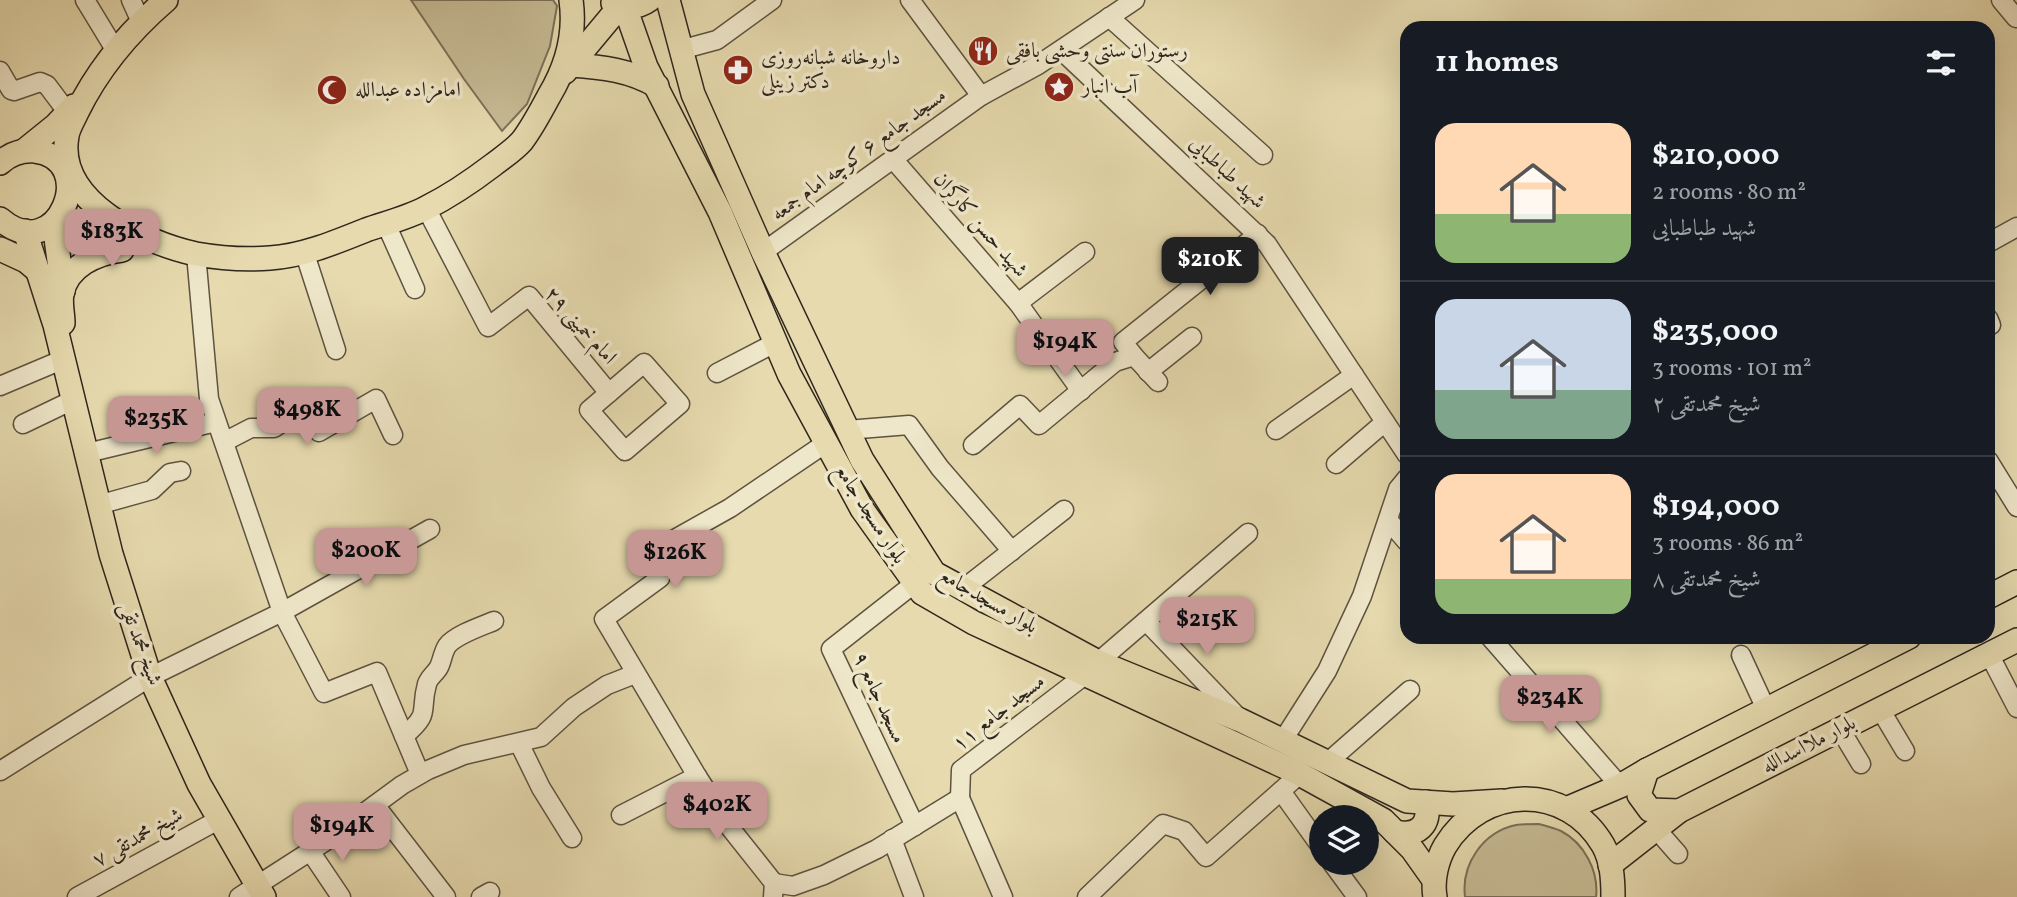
<!DOCTYPE html>
<meta charset="utf-8">
<style>
body{margin:0;font-family:Vollkorn,Amiri,serif;background:#242831;color:#f1f3f6;height:100vh;display:flex;flex-direction:column;font-size:26px;white-space:nowrap}
*{box-sizing:border-box;margin:0}
p{font-size:23px;color:#9ea1a6}
.icon{flex:none;width:38px;height:38px;fill:none;stroke:currentColor;stroke-width:2;stroke-linecap:round;stroke-linejoin:round}
.map{position:relative;flex:1;overflow:hidden}
.side{position:absolute;left:1400px;top:21px;width:595px;height:623px;display:flex;flex-direction:column;background:#171b24;border-radius:21px;box-shadow:0 7px 28px #0002}
.side>*{flex:none}
.fabs{position:absolute;left:1309px;top:805px;display:grid;gap:14px}
.fabs a{display:grid;place-items:center;width:70px;height:70px;border-radius:50%;background:#171b24;box-shadow:0 7px 28px #0002;font-size:35px}
.price{position:absolute;translate:-50% -60px;padding:0 16px;border-radius:14px;background:#c59692;color:#111;font-size:23px;line-height:46px;filter:drop-shadow(0 2px 4px #0008)}
.price::after{content:'';position:absolute;left:50%;top:42px;width:21px;height:16px;margin-left:-10px;background:inherit;clip-path:polygon(0 0,100% 0,50% 100%)}
.price.active{background:#222;color:#fff}
ul{padding:0;list-style:none}
li{display:flex;align-items:center;gap:21px;height:175px;padding:0 35px}
li+li{border-top:2px solid #363941}
li span{display:grid;place-items:center;flex:none;width:196px;height:140px;border-radius:21px;color:#555}
li>.icon{margin-inline-start:auto}
span .icon{width:84px;height:84px;fill:#fffc;stroke-width:1}
li b{font-size:30px}
h2{display:flex;justify-content:space-between;align-items:center;height:84px;padding:0 35px;font-size:30px}
.map>svg:first-child{display:block}
.green{fill:#c7bb95;stroke:#7b7058;stroke-width:2}
.lines{fill:none;stroke-linecap:round;stroke-linejoin:round}
.minor-casing{stroke:#5d5340;stroke-width:21}
.major-casing{stroke:#2f261c;stroke-width:26}
.minor{stroke:#efe7ca;stroke-width:18}
.major{stroke:#e6daae;stroke-width:23}
.labels{text-anchor:middle;dominant-baseline:central;stroke-width:7;stroke-linejoin:round;paint-order:stroke}
.poi-label{font-size:21px;fill:#2f261c;stroke:#efe7ca;text-anchor:start}
.street-label{font-size:21px;fill:#2f261c;stroke:#efe7ca}
</style>
<div class="map">
<svg width="2017" height="897" viewBox="0 0 2017 897">
<rect width="100%" height="100%" fill="#e6daae"/>
<filter id="stains"><feTurbulence type="fractalNoise" baseFrequency=".00286" numOctaves="4"/><feColorMatrix values="0 0 0 0 .2 0 0 0 0 .09 0 0 0 0 .02 0 0 0 .5 -.17"/></filter>
<radialGradient id="worn" r=".72"><stop offset=".6" stop-color="#630" stop-opacity="0"/><stop offset="1" stop-color="#630" stop-opacity=".3"/></radialGradient>
<g class="green">
<polygon points="411,0 553,0 557,6 550,46 527,104 502,131 464,79"/>
<path d="M 1539,824 C 1546,826 1554,828 1561,831 C 1584,843 1599,871 1596,897 L 1465,897 C 1461,864 1483,832 1516,825 C 1523,824 1532,824 1539,824 Z"/>
</g>
<g class="lines">
<g class="minor-casing">
<g id="minor">
<polyline points="85,0 116,51"/>
<polyline points="131,0 141,22"/>
<polyline points="910,0 981,96"/>
<polyline points="2001,0 2016,18"/>
<polyline points="1109,17 1263,155"/>
<polyline points="680,50 717,40 772,0"/>
<polyline points="1061,50 1267,244 1407,455"/>
<polyline points="0,71 11,90 14,91 40,82 47,85 68,113"/>
<polyline points="893,159 1018,303 1081,391"/>
<polyline points="426,208 488,327 529,296 609,393"/>
<polyline points="386,224 415,289"/>
<polyline points="1988,243 2017,227"/>
<polyline points="304,251 336,350"/>
<polyline points="763,252 981,96 1038,65 1135,0"/>
<polyline points="196,254 209,399 282,612 324,693 377,672 420,774"/>
<polyline points="1018,303 1085,252"/>
<polyline points="1988,318 1991,325"/>
<polyline points="1134,356 1123,342 1258,234"/>
<polygon points="644,363 680,404 625,451 589,410"/>
<polyline points="1148,372 1192,337"/>
<polyline points="717,373 775,343"/>
<polyline points="0,386 64,359"/>
<polyline points="23,424 73,400"/>
<polyline points="847,430 909,425 940,468 1012,551"/>
<polyline points="1276,430 1354,375"/>
<polyline points="224,442 251,428 274,428 303,409 319,432 376,399 393,435"/>
<polyline points="973,445 1020,405 1039,425 1115,362 1134,356 1158,382"/>
<polyline points="87,453 216,422"/>
<polyline points="1988,460 2017,507"/>
<polyline points="1336,464 1385,422"/>
<polyline points="98,505 152,490 170,473 181,471"/>
<polyline points="1388,520 1407,542"/>
<polyline points="963,589 1064,510"/>
<polyline points="1146,621 1238,717"/>
<polyline points="1490,637 1620,786"/>
<polyline points="1989,654 2017,708"/>
<polyline points="1741,655 1766,709"/>
<polyline points="1098,662 1248,533"/>
<polyline points="1880,709 1905,751"/>
<polyline points="1840,729 1861,764"/>
<path d="M 404,736 C 432,712 419,713 427,684 C 429,677 436,673 439,667 C 442,661 443,652 447,646 C 455,635 482,626 494,621"/>
<polyline points="1283,740 1327,671 1362,596 1398,489 1407,478"/>
<polyline points="519,743 541,788 572,838"/>
<polyline points="1328,762 1410,690"/>
<polyline points="0,771 150,677 282,612 430,529"/>
<polyline points="697,776 731,829 774,883"/>
<polyline points="1281,791 1321,847"/>
<polyline points="960,798 961,770 1085,675"/>
<polyline points="375,805 446,897"/>
<polyline points="621,815 697,776 604,619 660,578 657,549 730,508 826,443"/>
<polyline points="915,826 831,649 915,583"/>
<polyline points="1657,830 1678,854"/>
<polyline points="892,839 914,897"/>
<polyline points="310,851 341,897"/>
<polyline points="1332,863 1357,897"/>
<polyline points="77,897 220,819"/>
<polyline points="239,897 323,843 402,785 428,770 464,755 541,737 574,707 607,685 635,674"/>
<polyline points="481,897 490,892"/>
<polyline points="773,897 774,883 793,886 824,875 877,849 960,798 1003,897"/>
<polyline points="1087,897 1163,824 1184,831 1206,857 1300,774"/>
</g>
</g>
<g class="major-casing">
<g id="major">
<path d="M 166,0 C 130,31 98,69 77,112 C 74,119 68,128 67,136 C 55,201 144,243 196,254 C 219,258 246,260 270,258 C 303,256 336,242 366,230 C 386,223 407,218 426,208 C 450,196 472,181 493,165 C 502,158 514,150 522,141 C 532,128 541,111 549,96 C 567,66 576,35 571,0"/>
<polyline points="668,0 693,94 763,252 862,460 934,573 1098,662 1240,720 1407,801 1453,804 1502,801"/>
<path d="M 613,3 C 626,8 638,8 649,0"/>
<polyline points="625,7 646,67 720,212 789,374 862,509 922,593 974,623 1296,772 1383,820 1412,849 1434,880"/>
<path d="M 571,65 C 602,67 630,70 657,86"/>
<polyline points="565,72 620,6"/>
<polyline points="25,150 56,125 74,106"/>
<path d="M 0,163 C 10,154 21,150 35,151 C 101,159 58,269 0,219"/>
<polyline points="57,221 121,249"/>
<polyline points="54,223 63,291"/>
<polyline points="25,231 55,325 111,554 150,677 199,784 264,897"/>
<polyline points="0,249 26,261 38,271"/>
<path d="M 63,323 C 63,314 60,303 62,294 C 67,266 97,253 122,250"/>
<polyline points="1988,597 2017,582"/>
<polyline points="1647,770 1639,795 1650,810 1679,811"/>
<polyline points="1566,809 1620,786 1647,770 1909,637"/>
<path d="M 1395,832 C 1418,837 1431,825 1426,802"/>
<polyline points="1610,865 1679,811 2017,640"/>
<path d="M 1435,897 C 1432,880 1437,860 1445,846 C 1482,785 1566,782 1603,845 C 1612,861 1613,879 1613,897"/>
</g>
</g>
<use href="#minor" class="minor"/>
<use href="#major" class="major"/>
</g>
<defs>
<g id="restaurant-disc" transform="scale(1.575)"><circle r="9.5" fill="#8f2418" stroke="#efe7ca"/><path d="M-5-6h1v4h1v-4h1v4h1v-4h1v5L-1.5 .5V6h-2V.5L-5-1ZM5-6V6H3V1.5H1.5Q1.5-4 5-6Z" fill="#fff"/></g>
<g id="pharmacy-disc" transform="scale(1.575)"><circle r="9.5" fill="#8f2418" stroke="#efe7ca"/><path d="M-2-6h4v4h4v4h-4v4h-4v-4h-4v-4h4Z" fill="#fff"/></g>
<g id="sight-disc" transform="scale(1.575)"><circle r="9.5" fill="#8f2418" stroke="#efe7ca"/><path d="M0-6L1.8-2.2L6-1.7L2.9 1.2L3.7 5.4L0 3.3L-3.7 5.4L-2.9 1.2L-6-1.7L-1.8-2.2Z" fill="#fff"/></g>
<g id="mosque-disc" transform="scale(1.575)"><circle r="9.5" fill="#8f2418" stroke="#efe7ca"/><path d="M3.5-4.9A6 6 0 1 0 3.5 4.9A5 5 0 1 1 3.5-4.9Z" fill="#fff"/></g>
</defs>
<g fill-rule="evenodd">
<use href="#restaurant-disc" x="983" y="51"/>
<use href="#pharmacy-disc" x="738" y="70"/>
<use href="#sight-disc" x="1059" y="87"/>
<use href="#mosque-disc" x="332" y="90"/>
</g>
<g class="labels">
<g class="poi-label">
<text x="1006" y="51">رستوران سنتی وحشی بافقی</text>
<text x="761" y="58">داروخانه شبانه‌روزی<tspan x="761" dy="24">دکتر زینلی</tspan></text>
<text x="1082" y="87">آب انبار</text>
<text x="355" y="90">امامزاده عبدالله</text>
</g>
<g class="street-label">
<text transform="translate(859 155) rotate(-36)">مسجد جامع ۶ کوچه امام جمعه</text>
<text transform="translate(1227 173) rotate(43)">شهید طباطبایی</text>
<text transform="translate(980 225) rotate(49)">شهید حسن کارگران</text>
<text transform="translate(580 326) rotate(48)">امام خمینی ۲۹</text>
<text transform="translate(870 514) rotate(57)">بلوار مسجد جامع</text>
<text transform="translate(988 601) rotate(30)">بلوار مسجدجامع</text>
<text transform="translate(140 644) rotate(70)">شیخ محمد تقی</text>
<text transform="translate(879 698) rotate(65)">مسجد جامع ۹</text>
<text transform="translate(999 713) rotate(-38)">مسجد جامع ۱۱</text>
<text transform="translate(1809 745) rotate(-27)">بلوار ملااسدالله</text>
<text transform="translate(138 838) rotate(-29)">شیخ محمدتقی ۷</text>
</g>
</g>
<rect width="100%" height="100%" filter="url(#stains)"/>
<rect width="100%" height="100%" fill="url(#worn)"/>
</svg>
<div class="fabs">
<a><svg class="icon" aria-label="layers" viewBox="0 0 24 24"><path d="M12 4l9 5-9 5-9-5zM3 14l9 5 9-5"/></svg></a>
</div>
<b class="price" style="left:112px;top:269px">$183K</b>
<b class="price active" style="left:1210px;top:297px">$210K</b>
<b class="price" style="left:1065px;top:379px">$194K</b>
<b class="price" style="left:307px;top:447px">$498K</b>
<b class="price" style="left:156px;top:456px">$235K</b>
<b class="price" style="left:366px;top:588px">$200K</b>
<b class="price" style="left:675px;top:590px">$126K</b>
<b class="price" style="left:1207px;top:657px">$215K</b>
<b class="price" style="left:1550px;top:735px">$234K</b>
<b class="price" style="left:717px;top:842px">$402K</b>
<b class="price" style="left:342px;top:863px">$194K</b>
<section class="side">
<h2>11 homes<svg class="icon" aria-label="filters" viewBox="0 0 24 24"><path d="M4 7h16M4 17h16"/><circle cx="9" cy="7" r="2"/><circle cx="15" cy="17" r="2"/></svg></h2>
<ul>
<li><span style="background:linear-gradient(#ffd9b3 65%,#8fb573 0)"><svg class="icon" aria-label="home" viewBox="0 0 24 24"><path d="M3 11l9-7 9 7M6 9v11h12V9"/></svg></span><div><b>$210,000</b><p>2 rooms · 80 m²</p><p>شهید طباطبایی</p></div></li>
<li><span style="background:linear-gradient(#c9d6e8 65%,#7fa58c 0)"><svg class="icon" aria-label="home" viewBox="0 0 24 24"><path d="M3 11l9-7 9 7M6 9v11h12V9"/></svg></span><div><b>$235,000</b><p>3 rooms · 101 m²</p><p>شیخ محمدتقی ۲</p></div></li>
<li><span style="background:linear-gradient(#ffd9b3 75%,#8fb573 0)"><svg class="icon" aria-label="home" viewBox="0 0 24 24"><path d="M3 11l9-7 9 7M6 9v11h12V9"/></svg></span><div><b>$194,000</b><p>3 rooms · 86 m²</p><p>شیخ محمدتقی ۸</p></div></li>
</ul>
</section>
</div>
